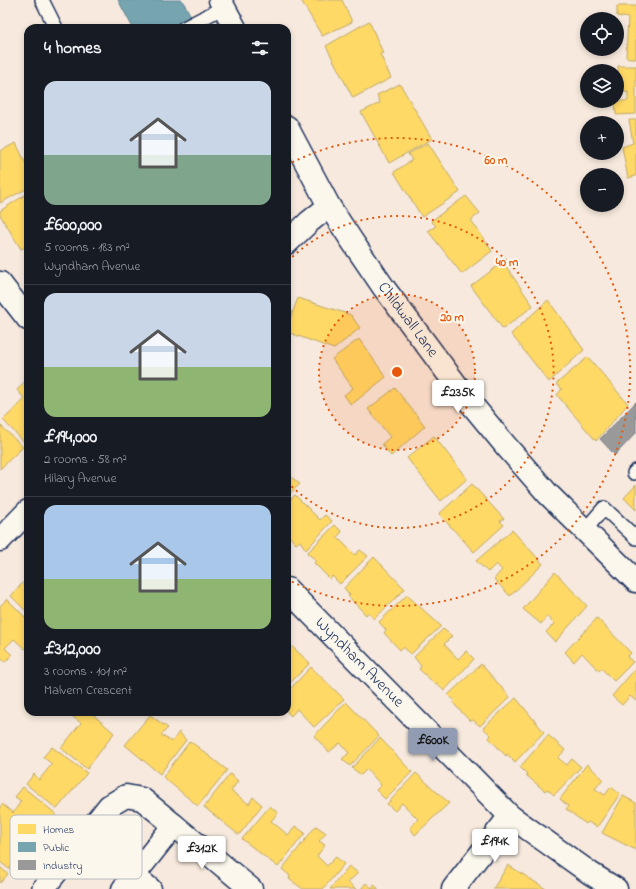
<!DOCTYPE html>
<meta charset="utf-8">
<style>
body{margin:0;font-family:"Indie Flower",sans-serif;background:#20242c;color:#f1f3f6;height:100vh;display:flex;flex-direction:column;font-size:15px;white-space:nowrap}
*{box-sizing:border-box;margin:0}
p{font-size:13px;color:#9ea1a6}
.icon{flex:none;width:22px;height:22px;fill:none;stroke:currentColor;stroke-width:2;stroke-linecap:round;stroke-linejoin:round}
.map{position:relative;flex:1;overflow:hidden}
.panel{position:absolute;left:24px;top:24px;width:267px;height:692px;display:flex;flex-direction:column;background:#171b24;border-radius:12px;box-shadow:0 2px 6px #0003}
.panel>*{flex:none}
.buttons{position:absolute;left:580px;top:12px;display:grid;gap:8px}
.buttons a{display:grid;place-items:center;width:44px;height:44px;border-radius:50%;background:#171b24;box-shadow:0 2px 6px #0003;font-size:20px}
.price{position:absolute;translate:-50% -34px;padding:0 9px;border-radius:4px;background:#fff;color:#222;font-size:13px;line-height:26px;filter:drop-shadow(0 1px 2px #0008)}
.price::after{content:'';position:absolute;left:50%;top:24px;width:12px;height:9px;margin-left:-6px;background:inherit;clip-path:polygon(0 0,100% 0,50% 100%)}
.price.selected{background:#919bb2;color:#111}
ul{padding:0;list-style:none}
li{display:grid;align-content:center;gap:8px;height:212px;padding:0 20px}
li+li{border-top:1px solid #363941}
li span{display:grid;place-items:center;height:124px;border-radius:12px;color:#555}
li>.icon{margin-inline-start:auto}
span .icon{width:72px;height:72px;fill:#fffc;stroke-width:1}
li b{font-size:17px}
h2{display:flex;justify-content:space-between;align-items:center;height:48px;padding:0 20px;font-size:17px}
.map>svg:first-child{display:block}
.homes{fill:#ffd966;stroke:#bba664}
.public{fill:#76a5af;stroke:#5b8297}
.industry{fill:#999;stroke:#737987}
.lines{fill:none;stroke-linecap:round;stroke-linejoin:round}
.service-casing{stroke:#1b2f5e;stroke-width:16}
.minor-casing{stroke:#1b2f5e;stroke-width:25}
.service{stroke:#fbf7ec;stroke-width:13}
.minor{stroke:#fbf7ec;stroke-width:22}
.ring{fill:none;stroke:#e8590c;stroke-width:2;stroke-dasharray:2 4}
.labels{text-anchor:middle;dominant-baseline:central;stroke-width:4;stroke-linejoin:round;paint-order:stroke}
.street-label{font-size:16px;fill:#1b2f5e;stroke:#fbf7ec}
.key{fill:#fbf7ec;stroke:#b8bbc1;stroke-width:1}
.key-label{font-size:11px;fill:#1b2f5e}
.centre{fill:#e8590c;stroke:#fbf7ec;stroke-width:2}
.ring-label{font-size:12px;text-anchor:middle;font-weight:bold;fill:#e8590c;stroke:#fbf7ec;stroke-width:4;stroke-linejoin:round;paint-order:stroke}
</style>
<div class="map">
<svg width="636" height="889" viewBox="0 0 636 889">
<rect width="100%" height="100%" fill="#f7e9dd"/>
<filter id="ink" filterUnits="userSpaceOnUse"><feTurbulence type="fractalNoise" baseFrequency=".025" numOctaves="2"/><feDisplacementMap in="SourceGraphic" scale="8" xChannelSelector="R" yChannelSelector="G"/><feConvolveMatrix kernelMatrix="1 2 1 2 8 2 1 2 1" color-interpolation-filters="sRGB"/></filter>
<g filter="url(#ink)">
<g class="homes">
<polygon points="301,0 342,0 352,22 322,36"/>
<polygon points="617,6 636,6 636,59 626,57 628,18 617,16"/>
<polygon points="369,21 383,53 380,54 391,78 353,98 326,46"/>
<polygon points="618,66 636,66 636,114 616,115 615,101 628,101 628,92 617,93 617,80 619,80"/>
<polygon points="400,84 432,139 389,163 361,112 380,103 377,95"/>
<polygon points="629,120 636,120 636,176 628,178 622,147 633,143"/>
<polygon points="16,143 28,168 28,188 0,203 0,151"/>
<polygon points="428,143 460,192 422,217 394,172 412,160 408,154"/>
<polygon points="28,193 28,246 21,249 0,215 0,211"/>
<polygon points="466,196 480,213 471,220 492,251 462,274 428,231 436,226 431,221"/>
<polygon points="503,262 533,306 503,329 471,286"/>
<polygon points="298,298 351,315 360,328 334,349 287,332 287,327"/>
<polygon points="548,300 584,350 549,382 511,334"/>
<polygon points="359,339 386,377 351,405 344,395 353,388 332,359"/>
<polygon points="588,357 628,404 596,441 557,395 562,389 556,384"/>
<polygon points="28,378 28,443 26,444 3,420 25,399 17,390"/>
<polygon points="395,388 425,426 391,456 382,444 390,437 368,409"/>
<polygon points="0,425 23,447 0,469"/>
<polygon points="434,436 467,479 441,501 407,458"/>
<polygon points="290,476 300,484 287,496 287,480"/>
<polygon points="472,484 504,519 500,521 504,525 474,552 439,514"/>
<polygon points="636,485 636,510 624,498"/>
<polygon points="295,495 320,520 325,515 332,521 306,550 300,541 296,544 287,534 287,503"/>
<polygon points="335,525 342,532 337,537 355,555 360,550 368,556 340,584 332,576 330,579 314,563 316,560 307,553"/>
<polygon points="512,530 543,564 510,596 494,579 502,570 496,564 488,572 476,561"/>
<polygon points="374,557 405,589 374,619 368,612 366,615 348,596 350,595 344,588"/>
<polygon points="555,572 587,606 555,642 546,632 554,624 547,616 541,624 523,609"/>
<polygon points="28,577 28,613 11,596"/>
<polygon points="407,595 441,626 411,654 403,647 400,650 384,633 386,630 379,622"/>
<polygon points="7,599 28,620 28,646 25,649 14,639 5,648 12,655 5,662 0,658 0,606"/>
<polygon points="597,618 631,653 627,657 633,662 614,681 601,668 599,671 582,653 574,662 565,652"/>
<polygon points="443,629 452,636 444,644 458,659 466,651 474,659 444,691 437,683 435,684 419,669 421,666 414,657"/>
<polygon points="287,642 310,663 287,686"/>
<polygon points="481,664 510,697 480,726 473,720 470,721 453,703 455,701 448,695"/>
<polygon points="311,667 344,699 314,727 297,709 291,716 287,712 287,692"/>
<polygon points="636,668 636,701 630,696 622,705 612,696"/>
<polygon points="516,698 544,732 515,762 507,754 506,756 489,738 491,735 483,728"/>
<polygon points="346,702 379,736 350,766 342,759 349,753 340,743 329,752 314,736"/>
<polygon points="77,712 90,712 114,733 87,769 61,748 81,723 73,717"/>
<polygon points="150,715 168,728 161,735 172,742 179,732 186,740 160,774 125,745"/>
<polygon points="548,735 565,750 558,758 567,765 572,759 581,767 554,795 547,789 545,791 526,775 527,774 520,767"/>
<polygon points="380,738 412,772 385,799 376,790 381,785 367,769 361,775 352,768"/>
<polygon points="190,741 227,770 198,806 163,777"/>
<polygon points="52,747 87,773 57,809 26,784 34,774 39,780 52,764 43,757"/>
<polygon points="587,764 603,779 595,789 605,795 611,787 620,794 597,827 588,822 586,824 566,809 568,806 560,799"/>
<polygon points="416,773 449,803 415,835 410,828 418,819 402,803 395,811 387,804"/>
<polygon points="230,774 238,781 231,791 249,804 253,797 262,805 239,835 204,807"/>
<polygon points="23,787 56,814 9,869 0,862 0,808 2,804 13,813 21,801 15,797"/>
<polygon points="623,796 636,803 636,850 602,833"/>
<polygon points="270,806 278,813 271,821 288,835 295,826 305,833 278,867 242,839"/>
<polygon points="316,826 326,833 319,841 325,845 317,856 327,866 336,857 344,864 323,889 303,889 289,879 290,876 282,869"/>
<polygon points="508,865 546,889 493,889"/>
<polygon points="349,866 358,873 348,882 356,889 330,889"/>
<polygon points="0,867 8,874 0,883"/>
<polygon points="366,883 372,888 374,885 379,889 361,889"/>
</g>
<polygon class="public" points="118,0 182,0 191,16 168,28 150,28 148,24 141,28 133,28"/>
<polygon class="industry" points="636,402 636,433 615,455 600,439"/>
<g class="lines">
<g class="service-casing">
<g id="service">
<polyline points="42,0 56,28"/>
<polyline points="184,28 224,7"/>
<polyline points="634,473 636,471"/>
<polyline points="584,531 604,508 636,538"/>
</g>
</g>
<g class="minor-casing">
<g id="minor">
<polyline points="220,0 235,28"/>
<path id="s1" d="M 287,127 L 329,206 L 352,241 L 384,288 L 464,395 L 506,446 L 548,494 L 636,581"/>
<polyline points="287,243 309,222 329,206"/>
<polyline points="0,283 28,319"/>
<polyline points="0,540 28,511"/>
<path id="s2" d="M 287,589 L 510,816 L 590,873 L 616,889"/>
<polyline points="174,825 251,889"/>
<polyline points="134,876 150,889"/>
<polyline points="43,889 109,806 126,796 142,799 174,825 123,889"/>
<polyline points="453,889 510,816"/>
</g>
</g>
<use href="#service" class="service"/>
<use href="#minor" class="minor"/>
</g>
</g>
<circle cx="397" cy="372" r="78" fill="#e8590c" fill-opacity=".12"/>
<g class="ring">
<circle cx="397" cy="372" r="78"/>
<path d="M288 261A156 156 0 1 1 288 483"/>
<path d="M287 165A234 234 0 1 1 287 579"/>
</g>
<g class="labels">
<g class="street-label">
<text stroke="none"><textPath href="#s1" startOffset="228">Childwall Lane</textPath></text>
<text stroke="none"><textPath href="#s2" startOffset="103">Wyndham Avenue</textPath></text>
</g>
</g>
<rect x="10" y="815" width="132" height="64" rx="6" class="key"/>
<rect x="18" y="824" width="18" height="10" fill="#ffd966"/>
<rect x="18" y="842" width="18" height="10" fill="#76a5af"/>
<rect x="18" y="860" width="18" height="10" fill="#999"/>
<g class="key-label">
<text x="43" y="833">Homes</text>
<text x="43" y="851">Public</text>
<text x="43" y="869">Industry</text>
</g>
<circle cx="397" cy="372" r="6" class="centre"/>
<g class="ring-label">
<text x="496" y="164">60 m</text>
<text x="507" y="266">40 m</text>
<text x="452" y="321">20 m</text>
</g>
</svg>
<div class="buttons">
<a><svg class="icon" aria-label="locate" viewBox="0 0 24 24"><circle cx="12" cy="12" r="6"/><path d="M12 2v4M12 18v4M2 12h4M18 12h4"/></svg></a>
<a><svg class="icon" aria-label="layers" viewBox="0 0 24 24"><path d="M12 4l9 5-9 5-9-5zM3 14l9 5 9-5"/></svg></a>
<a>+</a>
<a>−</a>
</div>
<b class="price" style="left:458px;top:414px">£235K</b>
<b class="price selected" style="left:433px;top:762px">£600K</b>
<b class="price" style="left:495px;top:863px">£194K</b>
<b class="price" style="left:202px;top:870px">£312K</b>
<section class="panel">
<h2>4 homes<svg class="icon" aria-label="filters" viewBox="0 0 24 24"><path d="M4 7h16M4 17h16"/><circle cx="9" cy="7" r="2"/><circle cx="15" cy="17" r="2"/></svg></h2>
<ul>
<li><span style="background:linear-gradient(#c9d6e8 60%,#7fa58c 0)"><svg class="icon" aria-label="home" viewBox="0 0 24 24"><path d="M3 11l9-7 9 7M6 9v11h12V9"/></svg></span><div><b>£600,000</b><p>5 rooms · 183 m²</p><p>Wyndham Avenue</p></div></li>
<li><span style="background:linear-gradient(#c9d6e8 60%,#8fb573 0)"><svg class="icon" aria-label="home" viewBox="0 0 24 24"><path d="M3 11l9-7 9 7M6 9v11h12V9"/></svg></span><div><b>£194,000</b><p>2 rooms · 58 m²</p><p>Hilary Avenue</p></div></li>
<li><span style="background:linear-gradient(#a9c7e8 60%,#8fb573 0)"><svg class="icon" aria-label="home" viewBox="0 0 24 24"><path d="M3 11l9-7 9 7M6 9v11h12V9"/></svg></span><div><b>£312,000</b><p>3 rooms · 101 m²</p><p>Malvern Crescent</p></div></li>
</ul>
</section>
</div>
